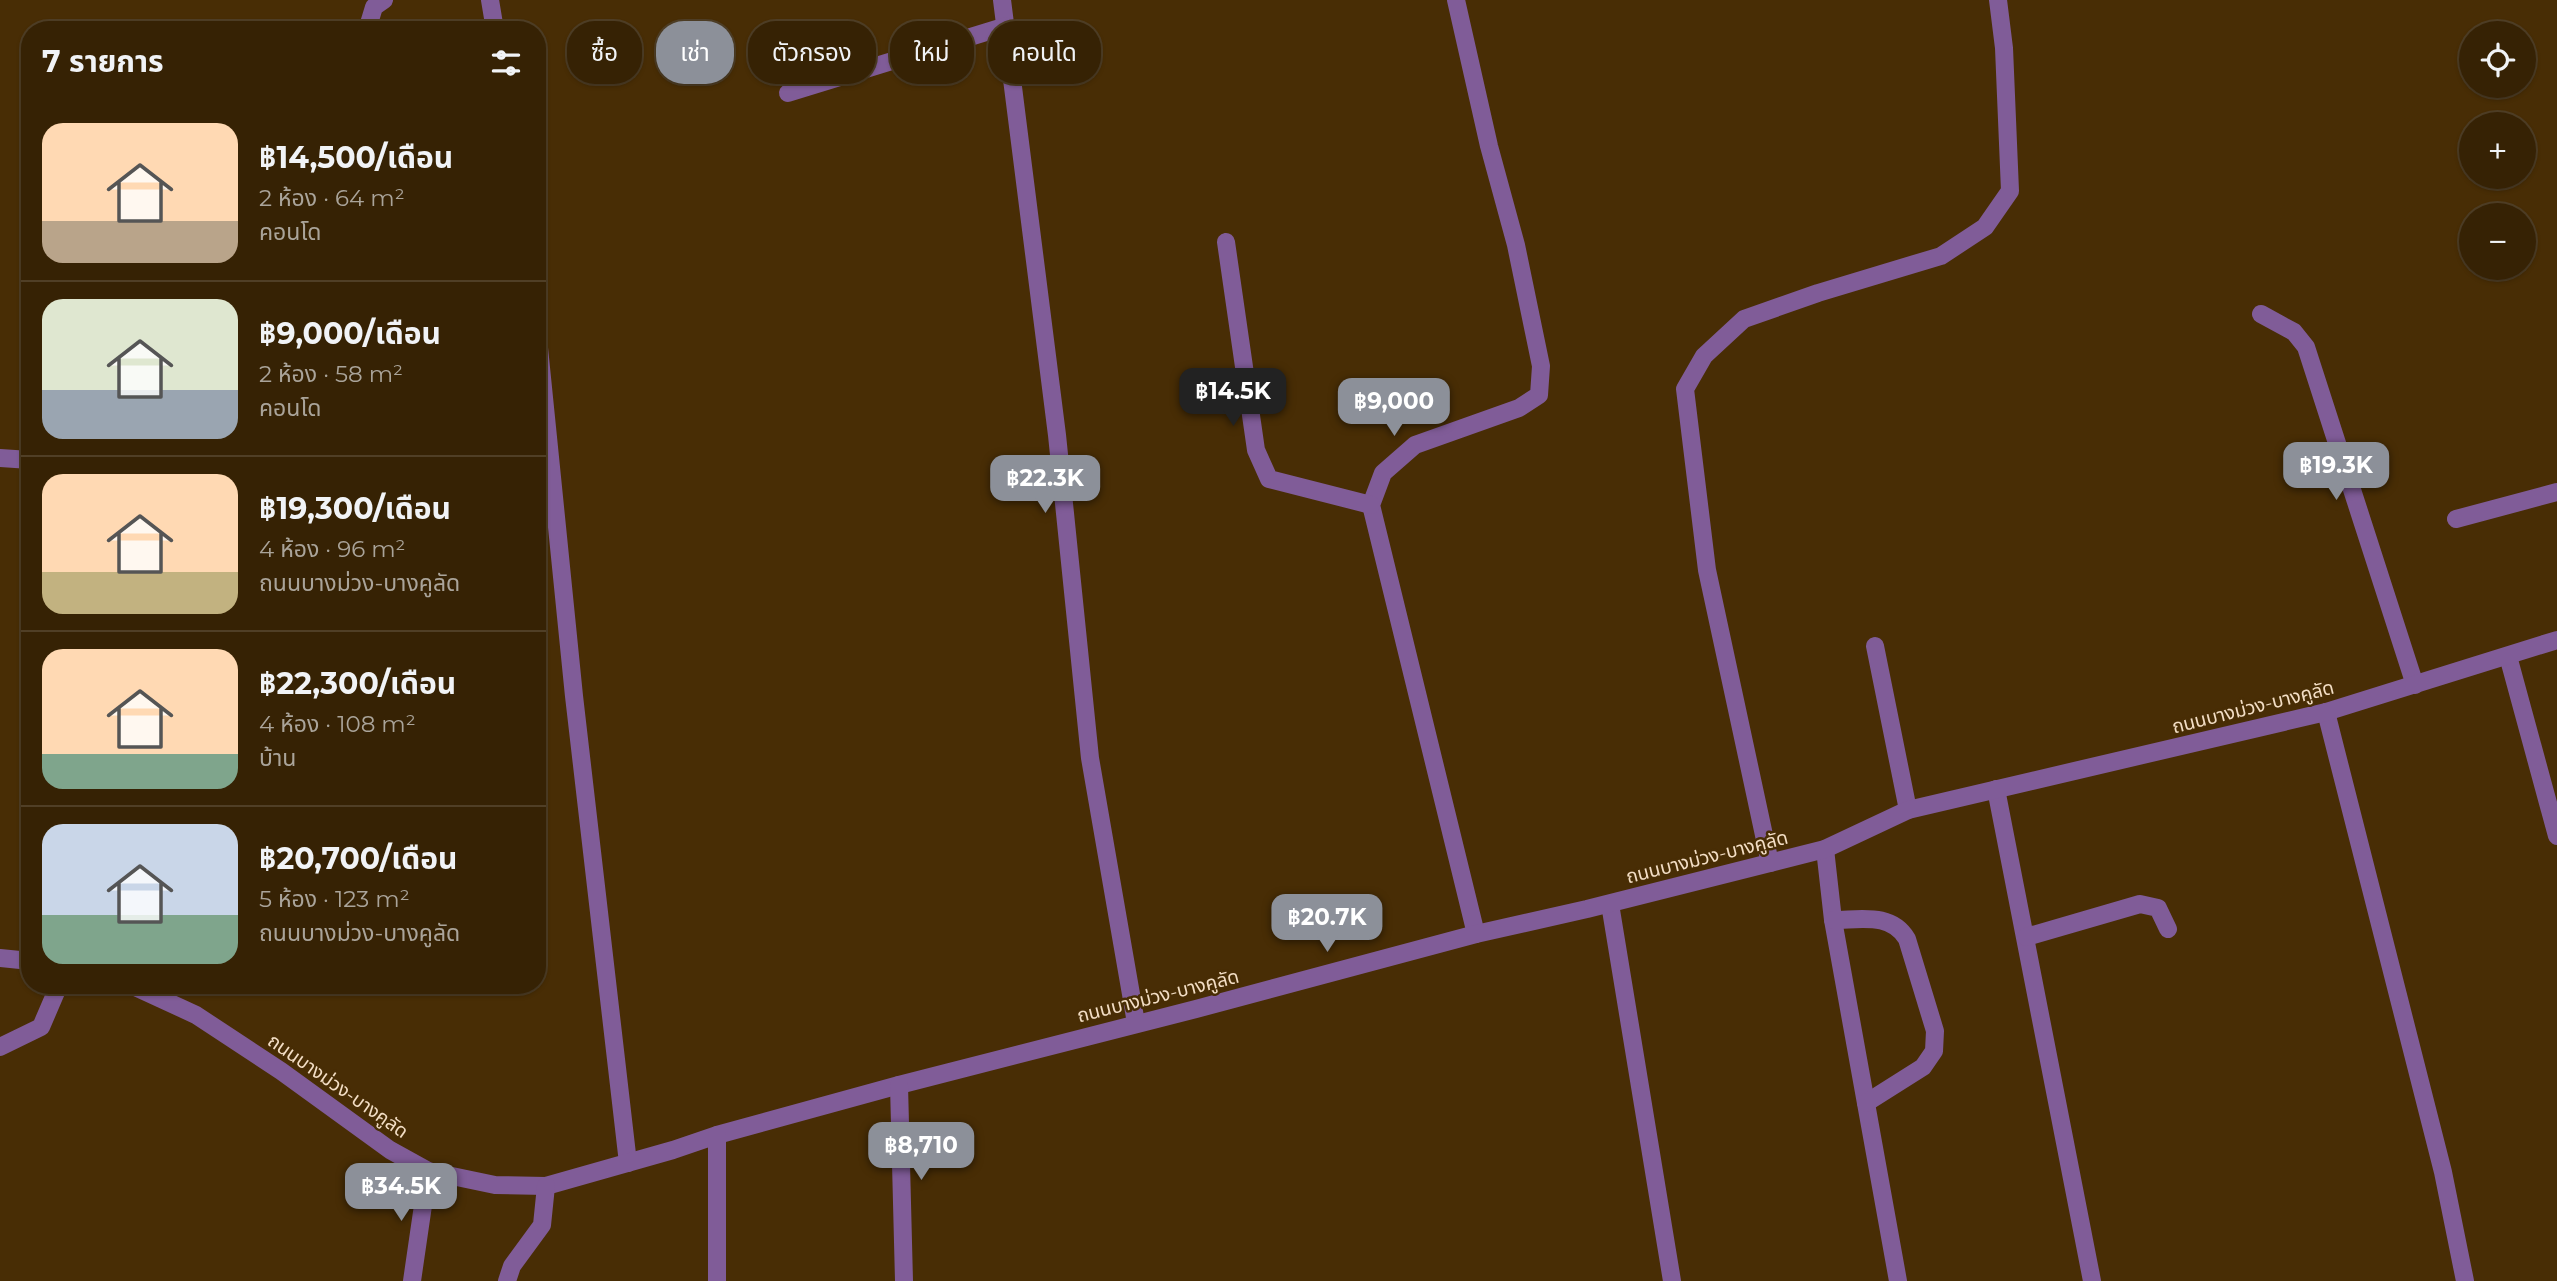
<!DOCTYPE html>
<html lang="th">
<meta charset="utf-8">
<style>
body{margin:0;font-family:Montserrat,"Noto Sans Thai",sans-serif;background:#3d2a0e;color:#f1f3f6;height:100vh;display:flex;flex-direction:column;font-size:26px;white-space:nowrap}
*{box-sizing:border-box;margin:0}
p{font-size:23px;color:#aaa49a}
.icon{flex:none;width:38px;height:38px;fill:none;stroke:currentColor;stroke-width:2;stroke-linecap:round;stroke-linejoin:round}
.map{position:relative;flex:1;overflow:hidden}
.details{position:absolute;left:21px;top:21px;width:525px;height:973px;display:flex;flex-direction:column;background:#362204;border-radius:28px;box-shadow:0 2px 5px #0004,0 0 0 2px #503f26}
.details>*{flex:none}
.top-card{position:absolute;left:567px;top:21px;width:665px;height:63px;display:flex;gap:14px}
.buttons{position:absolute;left:2459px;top:21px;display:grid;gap:14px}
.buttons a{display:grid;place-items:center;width:77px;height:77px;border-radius:50%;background:#362204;box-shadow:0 2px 5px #0004,0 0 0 2px #503f26;font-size:35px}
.price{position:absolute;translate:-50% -60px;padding:0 16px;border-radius:14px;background:#8c9099;color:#fff;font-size:23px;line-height:46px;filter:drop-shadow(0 2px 4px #0008)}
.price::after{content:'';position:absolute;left:50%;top:42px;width:21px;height:16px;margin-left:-10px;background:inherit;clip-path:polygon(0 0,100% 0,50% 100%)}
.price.on{background:#222;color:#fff}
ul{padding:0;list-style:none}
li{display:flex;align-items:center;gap:21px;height:175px;padding:0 21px}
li+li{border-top:2px solid #503f26}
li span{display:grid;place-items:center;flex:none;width:196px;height:140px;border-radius:21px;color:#555}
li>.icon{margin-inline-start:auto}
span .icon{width:84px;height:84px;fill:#fffc;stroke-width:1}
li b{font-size:30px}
h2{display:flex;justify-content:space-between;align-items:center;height:84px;padding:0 21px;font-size:30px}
.chip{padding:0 24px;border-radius:28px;background:#362204;box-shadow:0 2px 5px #0004,0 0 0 2px #503f26;font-size:24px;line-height:63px}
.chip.on{background:#8c9099;color:#fff}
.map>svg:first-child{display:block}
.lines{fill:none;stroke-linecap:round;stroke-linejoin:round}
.minor{stroke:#805c98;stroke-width:18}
.labels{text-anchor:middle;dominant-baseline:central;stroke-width:5;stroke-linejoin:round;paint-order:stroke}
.street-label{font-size:19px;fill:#f3dec5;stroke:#482d05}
</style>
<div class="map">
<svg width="2557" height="1281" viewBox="0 0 2557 1281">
<rect width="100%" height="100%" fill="#482d05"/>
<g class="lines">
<g class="minor">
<polyline points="490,0 495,30"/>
<polyline points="1002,0 1057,435 1090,758 1136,1023"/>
<polyline points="1456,0 1489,146 1516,245 1541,366 1539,395 1519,408 1415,445 1383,473 1371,505 1476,934"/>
<polyline points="367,30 374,7 384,0"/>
<polyline points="788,93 1006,26"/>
<polyline points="1226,242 1256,450 1269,479 1371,505"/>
<polyline points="2261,314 2294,332 2306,347 2415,685"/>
<polyline points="537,328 574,696 628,1163"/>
<polyline points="0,458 30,460"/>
<polyline points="2456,519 2557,492"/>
<polyline points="1875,646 1908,810"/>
<polyline points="2508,656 2557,836"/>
<polyline points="2326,712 2443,1172 2465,1281"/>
<polyline points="1996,789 2092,1281"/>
<polyline points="1825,849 1833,920 1898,1281"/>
<polyline points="1770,863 1707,570 1685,389 1704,356 1744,319 1818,293 1941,256 1985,227 2010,191 2004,48 1998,0"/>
<polyline points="1610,904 1672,1281"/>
<path d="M 1833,920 C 1860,920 1891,912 1907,939 L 1935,1031 L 1934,1051 L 1923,1067 L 1866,1103"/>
<polyline points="2026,937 2140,904 2158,908 2168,929"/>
<polyline points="0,958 30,961"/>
<polyline points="131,985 196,1015 281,1071 390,1150 428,1171 495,1185 546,1186 673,1150 717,1135 899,1085 1196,1009 1476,934 1587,909 1825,849 1908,810 2326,712 2557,640"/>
<polyline points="0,1047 41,1027 59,985"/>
<polyline points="899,1085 904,1281"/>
<polyline points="717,1135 717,1281"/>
<polyline points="412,1281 428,1171"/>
<polyline points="507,1281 512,1266 542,1225 546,1186"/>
</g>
</g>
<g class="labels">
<g class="street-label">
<text transform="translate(2253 707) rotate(-14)">ถนนบางม่วง-บางคูลัด</text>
<text transform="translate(1707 857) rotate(-14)">ถนนบางม่วง-บางคูลัด</text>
<text transform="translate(1158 996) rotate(-14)">ถนนบางม่วง-บางคูลัด</text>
<text transform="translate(338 1086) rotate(35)">ถนนบางม่วง-บางคูลัด</text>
</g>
</g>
</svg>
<div class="buttons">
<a><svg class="icon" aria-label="locate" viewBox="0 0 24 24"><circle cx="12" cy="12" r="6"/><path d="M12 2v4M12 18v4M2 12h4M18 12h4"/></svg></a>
<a>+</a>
<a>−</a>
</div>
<b class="price on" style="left:1233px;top:428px">฿14.5K</b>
<b class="price" style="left:1394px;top:438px">฿9,000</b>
<b class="price" style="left:2336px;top:502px">฿19.3K</b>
<b class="price" style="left:1045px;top:515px">฿22.3K</b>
<b class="price" style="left:1327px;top:954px">฿20.7K</b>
<b class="price" style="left:921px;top:1182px">฿8,710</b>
<b class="price" style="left:401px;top:1223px">฿34.5K</b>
<div class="top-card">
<a class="chip">ซื้อ</a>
<a class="chip on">เช่า</a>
<a class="chip">ตัวกรอง</a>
<a class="chip">ใหม่</a>
<a class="chip">คอนโด</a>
</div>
<section class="details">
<h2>7 รายการ<svg class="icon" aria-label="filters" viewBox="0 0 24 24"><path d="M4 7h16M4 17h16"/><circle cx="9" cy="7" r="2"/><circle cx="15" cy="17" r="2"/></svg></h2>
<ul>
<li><span style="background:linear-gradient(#ffd9b3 70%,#b9a48a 0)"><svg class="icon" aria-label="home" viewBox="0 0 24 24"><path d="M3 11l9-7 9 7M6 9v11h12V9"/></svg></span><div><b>฿14,500/เดือน</b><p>2 ห้อง · 64 m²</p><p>คอนโด</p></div></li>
<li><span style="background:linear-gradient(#dfe7d0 65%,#9aa5b1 0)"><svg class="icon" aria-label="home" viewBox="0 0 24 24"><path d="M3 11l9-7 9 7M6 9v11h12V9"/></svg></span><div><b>฿9,000/เดือน</b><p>2 ห้อง · 58 m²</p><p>คอนโด</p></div></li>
<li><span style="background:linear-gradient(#ffd9b3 70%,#c2b280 0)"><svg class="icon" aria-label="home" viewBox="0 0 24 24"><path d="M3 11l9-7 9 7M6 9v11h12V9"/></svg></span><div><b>฿19,300/เดือน</b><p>4 ห้อง · 96 m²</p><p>ถนนบางม่วง-บางคูลัด</p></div></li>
<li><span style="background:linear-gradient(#ffd9b3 75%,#7fa58c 0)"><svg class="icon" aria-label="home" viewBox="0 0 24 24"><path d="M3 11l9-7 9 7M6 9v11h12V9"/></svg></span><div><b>฿22,300/เดือน</b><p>4 ห้อง · 108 m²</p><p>บ้าน</p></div></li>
<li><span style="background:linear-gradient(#c9d6e8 65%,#7fa58c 0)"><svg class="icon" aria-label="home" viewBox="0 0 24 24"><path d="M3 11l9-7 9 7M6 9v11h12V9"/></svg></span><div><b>฿20,700/เดือน</b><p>5 ห้อง · 123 m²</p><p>ถนนบางม่วง-บางคูลัด</p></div></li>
</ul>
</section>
</div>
